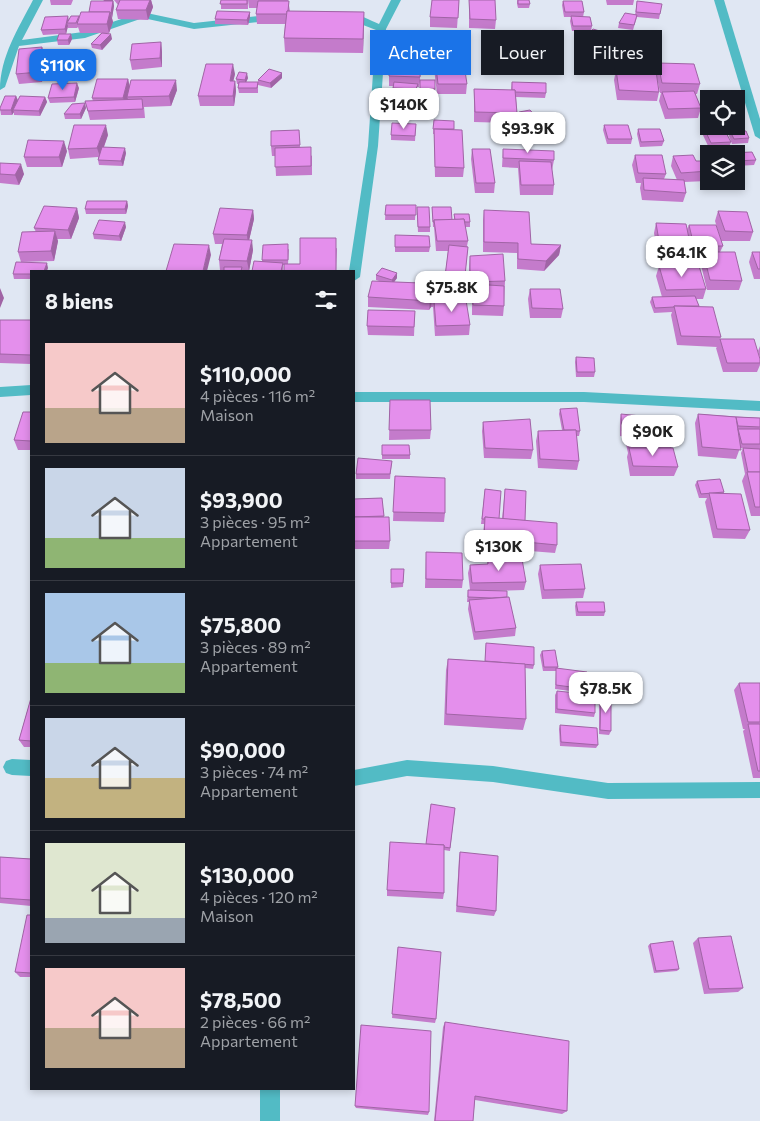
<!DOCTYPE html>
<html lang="fr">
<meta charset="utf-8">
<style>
body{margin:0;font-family:Commissioner,sans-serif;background:#20242c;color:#f1f3f6;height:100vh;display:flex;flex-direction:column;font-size:19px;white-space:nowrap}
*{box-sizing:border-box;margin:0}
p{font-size:16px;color:#9ea1a6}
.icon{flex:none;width:28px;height:28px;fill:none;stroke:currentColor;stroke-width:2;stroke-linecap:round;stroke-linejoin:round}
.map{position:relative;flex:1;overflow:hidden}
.sheet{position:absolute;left:30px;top:270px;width:325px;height:820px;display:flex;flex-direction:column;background:#171b24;border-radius:0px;box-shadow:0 2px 8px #0003}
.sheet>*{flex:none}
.top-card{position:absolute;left:370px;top:30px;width:315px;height:45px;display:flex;gap:10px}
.fabs{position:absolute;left:700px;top:90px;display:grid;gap:10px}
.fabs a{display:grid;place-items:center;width:45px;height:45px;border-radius:0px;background:#171b24;box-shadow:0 2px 8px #0003;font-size:25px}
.price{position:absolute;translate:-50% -42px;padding:0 11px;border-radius:10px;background:#fff;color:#222;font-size:16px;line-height:32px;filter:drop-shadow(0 1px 2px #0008)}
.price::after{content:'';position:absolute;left:50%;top:30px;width:15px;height:11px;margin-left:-8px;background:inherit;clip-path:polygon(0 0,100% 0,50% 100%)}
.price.current{background:#1a73e8;color:#fff}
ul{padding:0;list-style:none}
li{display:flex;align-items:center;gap:15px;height:125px;padding:0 15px}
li+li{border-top:1px solid #363941}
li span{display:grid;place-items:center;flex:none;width:140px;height:100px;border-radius:0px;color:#555}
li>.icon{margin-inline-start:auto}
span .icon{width:60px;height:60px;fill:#fffc;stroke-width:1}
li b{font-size:21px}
h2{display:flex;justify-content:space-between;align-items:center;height:60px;padding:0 15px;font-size:21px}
.pill{padding:0 18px;border-radius:0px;background:#171b24;box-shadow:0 2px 8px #0003;font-size:18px;line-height:45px}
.pill.current{background:#1a73e8;color:#fff}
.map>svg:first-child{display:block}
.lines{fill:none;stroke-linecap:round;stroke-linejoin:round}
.minor{fill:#52bbc5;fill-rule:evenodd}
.wall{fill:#c47bcb}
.shaded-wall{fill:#a064a5}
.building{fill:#e48fec;stroke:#a064a5}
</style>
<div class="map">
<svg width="760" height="1121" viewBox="0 0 760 1121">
<rect width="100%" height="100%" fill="#e0e7f3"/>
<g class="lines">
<g class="minor">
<path d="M 33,0 L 43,0 L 22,40 L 83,32 L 142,12 L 194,23 L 277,14 L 282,17 L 277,20 L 194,29 L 143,18 L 85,38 L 19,46 L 5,87 L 0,90 C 0,57 18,29 33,0 Z"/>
<path d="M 391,0 L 401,0 L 386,29 L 378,146 L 360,277 L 354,281 L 354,271 L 349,271 L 368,146 L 376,30 L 340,16 C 351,8 368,20 379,24 Z"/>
<polygon points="714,0 724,0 760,119 760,139 755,136"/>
<polygon points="31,385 31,395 0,397 0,387"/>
<polygon points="354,392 584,392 760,401 760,411 584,402 354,402"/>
<polygon points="12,759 31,760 31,776 12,775 6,773 3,767 6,761"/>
<polygon points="407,760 493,766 608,783 760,782 760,798 608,799 493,782 407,776 354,786 354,770"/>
<rect x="260" y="1089" width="20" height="32"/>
</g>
</g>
<g class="wall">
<polygon points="50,0 73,0 71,5 51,5"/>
<polygon points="103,0 113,0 114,6 112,18 113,22 109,33 105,33 112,39 102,50 92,48 91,44 101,33 80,33 78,27 77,28 68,28 68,26 66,34 71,34 72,39 69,45 58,45 57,40 59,34 43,35 41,30 89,12 104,1"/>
<polygon points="114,0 151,0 153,7 148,20 118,19 116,10 118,5"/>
<polygon points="221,0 288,0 290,11 364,12 363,53 285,52 284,38 285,24 257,24 256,14 257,8 249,8 248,0 248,9 221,9"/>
<polygon points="459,0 457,28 430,27 430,17"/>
<polygon points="469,0 496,20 495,29 469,28"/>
<polygon points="517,0 530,4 529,8 518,8 517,4"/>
<polygon points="606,0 634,0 633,5 607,5"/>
<polygon points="563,1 584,12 583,17 592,26 591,31 572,31 570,21 571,17 564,17 562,5"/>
<polygon points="637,1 660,14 659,19 637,17 633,30 618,28 619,23 635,15"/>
<polygon points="250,12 250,17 248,25 215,24 215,19"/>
<polygon points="586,36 602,37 595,44 585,41"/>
<polygon points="161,42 162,52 162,67 132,70 130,60"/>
<polygon points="45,57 42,82 19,84 16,74"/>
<polygon points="435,59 467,84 466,94 437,94 434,68"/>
<polygon points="421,61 420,80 435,89 435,94 420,94 420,82 419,87 417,87 416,94 393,93 393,86 389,86 389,76"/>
<polygon points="658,63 700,84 697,94 695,94 701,108 698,118 665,119 659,101 661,93 660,93 657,77 659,92 657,101 617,100 614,80 616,70 656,72"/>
<polygon points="235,74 233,81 235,81 236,91 234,106 200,106 198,96"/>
<polygon points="248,78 246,82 258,82 258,80 282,78 271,88 258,85 258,93 239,93 238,88 239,84 237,84 236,79"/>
<polygon points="128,79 130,87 177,90 171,106 144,107 145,118 90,120 85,101 93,101 92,98"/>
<polygon points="512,82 546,93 545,98 516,97 517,113 515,123 474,122 474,89 511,90"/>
<polygon points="79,88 75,102 50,103 48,98"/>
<polygon points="16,96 18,100 45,97 47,102 40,116 14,115 14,112 12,115 1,115 0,108"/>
<polygon points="86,108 81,119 65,119 64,114"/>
<polygon points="519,112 536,123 526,126 518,117"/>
<polygon points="434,120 454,129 464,168 463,177 435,177 434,134 433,134"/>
<polygon points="416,124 415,141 391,140 391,135"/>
<polygon points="604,125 632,139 631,144 607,144 603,130"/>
<polygon points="704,128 731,142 729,147 709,148 702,133"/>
<polygon points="638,129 664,141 662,146 640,147 637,134"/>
<polygon points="299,130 300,147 312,156 312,175 276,176 275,156 272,156 271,146"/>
<polygon points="730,131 749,138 748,143 732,144 729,136"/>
<polygon points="108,135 104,147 126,153 123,166 99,165 98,160 98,157 70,159 68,149"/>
<polygon points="472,149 495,183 494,193 475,193 471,159"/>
<polygon points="503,149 554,160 552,170 554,185 553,195 520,195 518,168 502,167"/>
<polygon points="67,151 62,167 27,167 24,157"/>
<polygon points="752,152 756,160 754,165 736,166 736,154 729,154 729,153"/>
<polygon points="635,155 666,174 664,179 677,180 671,166 673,156 696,161 709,168 709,176 707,181 684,182 686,193 683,202 642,200 640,188 641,183 636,183 632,165"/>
<polygon points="0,163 24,174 19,185 0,183"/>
<polygon points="127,201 128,206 126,214 86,214 85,209"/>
<polygon points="386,205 416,205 415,220 385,220"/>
<polygon points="432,207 452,220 454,220 454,214 470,222 470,227 465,227 468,241 467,246 468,247 463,295 444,293 443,300 470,325 469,335 435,336 433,307 431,307 429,310 368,307 368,297 379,281 376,280 376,275 397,273 397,278 394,282 444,284 448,251 436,251 434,227 433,227"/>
<polygon points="77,208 79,218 71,239 57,239 58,241 54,261 21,262 18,252 36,232 34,228"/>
<polygon points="253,210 254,219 249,240 253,250 249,271 224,271 224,270 220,270 219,260 222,244 215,244 213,234"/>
<polygon points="484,210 531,244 561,245 559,255 544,271 517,269 517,253 483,252 483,220"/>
<polygon points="718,211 753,232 750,241 721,241 715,221"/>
<polygon points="417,212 430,227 430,232 418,232"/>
<polygon points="656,223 687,229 689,225 723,246 720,252 742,281 739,290 707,290 700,261 702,256 691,256 690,251 688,258 658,257 654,233"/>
<polygon points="126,227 121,241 94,239 93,234"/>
<polygon points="395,235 430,247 429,252 395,252"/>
<polygon points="337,248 336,271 284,265 283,265 283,271 252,271 262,262 262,260 289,249 288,264 300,264"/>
<polygon points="752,252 760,252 760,279 754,279 749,262"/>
<polygon points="470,256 505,281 504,306 503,316 472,315 472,292 469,292 469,266"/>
<polygon points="659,266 706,289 703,299 696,299 699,306 721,337 720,339 760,359 760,365 757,372 723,372 716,348 717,347 677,345 671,315 672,312 654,313 650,302 652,297 662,297 656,276"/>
<polygon points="48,268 31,271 31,279 14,279 13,274"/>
<polygon points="530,289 563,309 561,318 530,318 528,299"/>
<polygon points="415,311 414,336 368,335 367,326"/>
<polygon points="0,320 31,320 31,364 0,363"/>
<polygon points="760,346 760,358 758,351"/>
<polygon points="576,357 595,372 594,377 576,377 575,362"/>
<polygon points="390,400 431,430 430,439 389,440"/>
<polygon points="560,409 580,431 579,436 576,436 579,461 577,470 538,468 536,441 538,431 562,430 559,414"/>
<polygon points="31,412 31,450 18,450 14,440"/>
<polygon points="621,414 642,433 641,435 671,448 678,467 674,476 630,476 627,457 628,453 625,440 626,437 620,436 620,419"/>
<polygon points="698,414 760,418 760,516 751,516 742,481 745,474 741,453 743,448 740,448 736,459 698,456 695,423"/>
<polygon points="483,422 533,450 531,459 484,458 482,431"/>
<polygon points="382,445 410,455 410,459 382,459"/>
<polygon points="392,461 390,479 356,479 356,474"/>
<polygon points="395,476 445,513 444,522 393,521"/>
<polygon points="697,481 724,492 724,494 750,530 745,539 713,538 705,502 707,498 699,498 695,485"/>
<polygon points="485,489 499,519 502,519 505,489 525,521 557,545 555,553 482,547 484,524 481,524"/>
<polygon points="382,498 384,517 390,541 389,549 354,549 354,499"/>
<polygon points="426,552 463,580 462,588 425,588"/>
<polygon points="488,560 526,582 524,590 490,591 507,597 516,628 515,636 474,640 468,609 469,602 467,602 468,590 470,590 468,573 470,565 487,564"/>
<polygon points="540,565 585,589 583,598 542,599 538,574"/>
<polygon points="391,569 404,569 403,587 391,588"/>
<polygon points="576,602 605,612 604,616 576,616 575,606"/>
<polygon points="486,643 534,665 533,669 525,668 526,719 523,730 444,725 446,670 448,659 485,661"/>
<polygon points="542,651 558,667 558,668 586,689 585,693 555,689 556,671 543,671 540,655"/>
<polygon points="739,683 760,683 760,778 753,778 743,731 745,729 743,729 734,690"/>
<polygon points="557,691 595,713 594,717 555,713 555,695"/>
<polygon points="601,696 611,731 609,735 599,734 599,699"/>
<polygon points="31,698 31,747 24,747 19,740"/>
<polygon points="560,725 598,745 596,748 560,746 559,729"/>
<polygon points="455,808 450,851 444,850 444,893 443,899 387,896 387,890 426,844"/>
<polygon points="460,852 496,911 494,916 456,912 459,858"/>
<polygon points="0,857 31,859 31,906 0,903"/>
<polygon points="31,915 31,977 20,977 15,972"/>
<polygon points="698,938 743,988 738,992 704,994 693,943"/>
<polygon points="650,944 679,969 677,971 654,973 648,946"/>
<polygon points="398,947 436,1019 435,1023 392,1018"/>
<polygon points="445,1022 567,1111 562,1114 475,1100 473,1121 434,1121 443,1027"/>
<polygon points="355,1106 429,1112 428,1115 356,1108"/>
</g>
<g class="shaded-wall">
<polygon points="104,0 113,0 114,6 112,18 111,13 105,5"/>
<polygon points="150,0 151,0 153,7 148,20 146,10"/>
<polygon points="110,12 113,22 109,33 107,24"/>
<polygon points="250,12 250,17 248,25 247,20"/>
<polygon points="364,12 364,25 363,53 363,39"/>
<polygon points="68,16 69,21 67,23 68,26 66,34 65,29"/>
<polygon points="603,32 602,37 595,44 596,39"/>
<polygon points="71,34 72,39 69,45 68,40"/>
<polygon points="111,34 112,39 102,50 100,45"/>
<polygon points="161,42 162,52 162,67 160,58"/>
<polygon points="42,47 45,57 42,82 39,72"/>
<polygon points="233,64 235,74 231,91 230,81"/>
<polygon points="247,73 248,78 245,85 245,80"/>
<polygon points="282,73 282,78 271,88 270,83"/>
<polygon points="128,79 130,89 127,97 128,99 126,107 123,98"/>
<polygon points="176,80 177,90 171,106 169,96"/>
<polygon points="235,81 236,91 234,106 233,96"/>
<polygon points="77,83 79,88 75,102 74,97"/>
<polygon points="16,96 18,101 13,110 14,112 12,115 11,110"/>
<polygon points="45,97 47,102 40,116 39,111"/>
<polygon points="85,103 86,108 81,119 80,114"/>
<polygon points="537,118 536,123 526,126 526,121"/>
<polygon points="106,125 108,135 100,157 97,148"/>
<polygon points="64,141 67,151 62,167 59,157"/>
<polygon points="125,148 126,153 123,166 121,161"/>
<polygon points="21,164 24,174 19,185 15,175"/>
<polygon points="127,201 128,206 126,214 125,209"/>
<polygon points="77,208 79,218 71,239 68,230"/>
<polygon points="253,210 254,219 248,245 247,235"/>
<polygon points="125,222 126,227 121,241 119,236"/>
<polygon points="55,231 58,241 54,261 51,251"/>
<polygon points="252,240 253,250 249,271 247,261"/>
<polygon points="209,245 211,255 207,271 203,271"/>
<polygon points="561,245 559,255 544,271 546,261"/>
<polygon points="47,263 48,268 47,271 44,271"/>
<polygon points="397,273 397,278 392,285 392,280"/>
<polygon points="0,288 4,298 0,308"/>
<polygon points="432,297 431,307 429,310 430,301"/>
</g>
<g class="building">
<polygon points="120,0 150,0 146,10 116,10"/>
<polygon points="221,0 247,0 247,4 220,4"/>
<polygon points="432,0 459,0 458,18 430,17"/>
<polygon points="469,0 495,0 496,20 470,19"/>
<polygon points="518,0 529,0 530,4 518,4"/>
<polygon points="91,1 113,1 111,13 110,13 110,12 89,12"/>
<polygon points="258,1 289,1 288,11 287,11 287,14 256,14"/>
<polygon points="563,1 582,1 584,12 565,12"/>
<polygon points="637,1 662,4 660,14 636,12"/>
<polygon points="217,11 250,12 247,20 215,19"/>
<polygon points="287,11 364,12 363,39 284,38"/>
<polygon points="81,12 110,12 107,24 77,24"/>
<polygon points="625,13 637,15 634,25 619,23"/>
<polygon points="68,16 65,29 41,30 45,17"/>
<polygon points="71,16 79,16 76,23 67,23"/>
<polygon points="571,16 590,17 592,26 573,26"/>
<polygon points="593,29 603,32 596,39 586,36"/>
<polygon points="102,33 111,34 100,45 91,44"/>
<polygon points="59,34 71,34 68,40 57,40"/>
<polygon points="161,42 160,58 130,60 132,44"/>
<polygon points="42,47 39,72 16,74 19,49"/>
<polygon points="463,58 467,84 438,84 435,59"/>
<polygon points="390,60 421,61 420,77 389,76"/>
<polygon points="658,63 694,64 700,84 662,83"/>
<polygon points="206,64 233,64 230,81 235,81 233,96 198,96"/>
<polygon points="269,69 282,73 270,83 258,80"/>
<polygon points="616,70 656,71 659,92 619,90"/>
<polygon points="239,72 247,73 245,80 236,79"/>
<polygon points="97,79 128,79 123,98 92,98"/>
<polygon points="131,80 176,80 169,96 127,97"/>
<rect x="420" y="80" width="15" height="9"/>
<polygon points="239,82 258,82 257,88 238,88"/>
<polygon points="394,82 418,84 416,89 393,88"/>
<polygon points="512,82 546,83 546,93 515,92 515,90 512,90"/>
<polygon points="77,83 74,97 48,98 52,84"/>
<polygon points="474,89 515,90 517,113 475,112"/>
<polygon points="694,91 701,108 668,109 662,92"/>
<polygon points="5,96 16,96 11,110 0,110 0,108"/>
<polygon points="20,96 45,97 39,111 13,110"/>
<polygon points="142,99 143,109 88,111 85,101"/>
<polygon points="85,103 80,114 64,114 72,104"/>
<polygon points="530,110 537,118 526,121 519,112"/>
<polygon points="434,120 454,121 454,129 433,129"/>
<polygon points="392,123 416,124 415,136 391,135"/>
<polygon points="74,125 106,125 97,148 68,149"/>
<polygon points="604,125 628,125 632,139 608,139"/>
<polygon points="723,127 731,142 711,143 704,128"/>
<polygon points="434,129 462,130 464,168 435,167"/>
<polygon points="638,129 660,129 664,141 641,142"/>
<polygon points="299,130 300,145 271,146 271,131"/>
<polygon points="730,131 746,131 749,138 734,139"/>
<polygon points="28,140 64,141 59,157 24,157"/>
<polygon points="102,147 125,148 121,161 98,160"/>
<polygon points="311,147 311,166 275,167 275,148"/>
<polygon points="472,149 490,149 495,183 476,183"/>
<polygon points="503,149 554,151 554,160 503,158"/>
<polygon points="752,152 756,160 736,161 736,154 730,154 729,153"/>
<polygon points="635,155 662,155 666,174 638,173"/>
<polygon points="693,155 696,161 705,161 709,168 709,171 681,173 673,156"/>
<polygon points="519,161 551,162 554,185 521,185"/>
<polygon points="0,163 21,164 15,175 0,174"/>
<polygon points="643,178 684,180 686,193 644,190"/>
<polygon points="87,201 127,201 125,209 85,209"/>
<polygon points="386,205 416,205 416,215 385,215"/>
<polygon points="44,206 77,208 68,230 34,228"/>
<polygon points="417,207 429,207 430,227 418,227"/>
<polygon points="432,207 451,207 452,220 434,220 434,222 433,222"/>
<polygon points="220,208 253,210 247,235 213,234"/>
<polygon points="484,210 529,212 531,244 561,245 546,261 518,259 518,243 484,242"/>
<polygon points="718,211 747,212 753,232 725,231"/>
<polygon points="454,214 469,214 470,222 465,222 464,219 455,220"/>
<polygon points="464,219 468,241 437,241 434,220"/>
<polygon points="99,220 125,222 119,236 93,234"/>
<polygon points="656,223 686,224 691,248 660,247"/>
<polygon points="689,225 716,225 723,246 694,246"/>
<polygon points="55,231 51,251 18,252 22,232"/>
<polygon points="395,235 429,236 430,247 395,247"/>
<polygon points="300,238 336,238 336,271 284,271 284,264 300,264"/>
<polygon points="224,239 252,240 247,261 219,260"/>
<polygon points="174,244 209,245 203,271 166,271"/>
<polygon points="288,244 288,260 262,260 263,245"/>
<polygon points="449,245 468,247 464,285 444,284 444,296 432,297 430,301 368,297 372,281 444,284"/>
<polygon points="703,252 735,252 742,281 710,280"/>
<polygon points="752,252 760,252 760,269 758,269"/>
<polygon points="503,254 505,281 470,282 470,256"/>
<polygon points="254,261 283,263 281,271 252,271"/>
<polygon points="16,262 47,263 44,271 31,271 31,274 13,274"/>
<polygon points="659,266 699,266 706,289 666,290"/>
<polygon points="224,267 242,267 241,271 224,271"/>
<polygon points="382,268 397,273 392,280 376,275"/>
<polygon points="473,284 504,286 504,306 473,305"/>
<polygon points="530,289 560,289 563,309 532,308"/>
<polygon points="695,296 699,306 674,306 674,307 655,308 652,297"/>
<polygon points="466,300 470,325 436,326 434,301"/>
<polygon points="674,306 713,307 721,337 681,336"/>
<polygon points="368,310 415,311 414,327 367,326"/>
<polygon points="0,320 31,320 31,355 0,354"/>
<polygon points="720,339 754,339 760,359 760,363 727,363"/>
<polygon points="576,357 594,358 595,372 577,372"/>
<polygon points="390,400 430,400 431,430 389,430"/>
<polygon points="577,408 580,431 576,431 576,430 564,430 560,409"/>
<polygon points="23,412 31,412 31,441 14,440"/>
<polygon points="621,414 641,416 642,433 622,431"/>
<polygon points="698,414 736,417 741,450 702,447"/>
<polygon points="736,417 760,418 760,427 738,426"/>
<polygon points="530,419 533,450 485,448 483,422"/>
<polygon points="738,429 760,429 760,444 742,444"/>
<polygon points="576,430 579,461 540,459 538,431"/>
<polygon points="627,435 669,436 671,448 629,448"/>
<polygon points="382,445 409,445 410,455 382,455"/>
<polygon points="629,448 673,448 678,467 633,466"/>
<polygon points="743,448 760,449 760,472 748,472"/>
<polygon points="358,458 392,461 390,474 356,474"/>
<polygon points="747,472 760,472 760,507 755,507"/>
<polygon points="395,476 445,478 445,513 393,512"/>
<polygon points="720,479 724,492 701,494 697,481"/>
<polygon points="485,489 501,491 499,519 485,517 485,519 482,519"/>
<polygon points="505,489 526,491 525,521 503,519"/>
<polygon points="709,493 741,494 750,530 717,529"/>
<polygon points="382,498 384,516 354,517 354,518 354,499"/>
<polygon points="354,517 389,517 390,541 354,541"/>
<polygon points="485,517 557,523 557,545 484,538"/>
<polygon points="426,552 462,553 463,580 426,579"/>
<polygon points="522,559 526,582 472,583 470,565 488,564 488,560"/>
<polygon points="581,564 585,589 544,590 540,565"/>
<polygon points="391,569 404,569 403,583 391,583"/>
<polygon points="468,590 507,591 507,597 492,598 468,597"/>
<polygon points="509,597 516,628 475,632 469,600"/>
<polygon points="576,602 604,602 605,612 578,612"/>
<polygon points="486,643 534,647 534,665 485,661"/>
<polygon points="555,650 558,667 544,667 542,651"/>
<polygon points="448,659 525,664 526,719 446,714"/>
<polygon points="556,668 587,672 586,689 556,685"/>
<polygon points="739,683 760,683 760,722 748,722"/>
<polygon points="557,691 595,695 595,713 557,709"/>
<polygon points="601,696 611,697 611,731 600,730"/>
<polygon points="31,698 31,741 19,740"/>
<polygon points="748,724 760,724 760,771 758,771"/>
<polygon points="560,725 597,728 598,745 561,742"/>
<polygon points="431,804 455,808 450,848 444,847 444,845 426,844"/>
<polygon points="390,842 444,845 444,893 387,890"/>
<polygon points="460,852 498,856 496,911 457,906"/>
<polygon points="0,857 31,859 31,900 0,898"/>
<polygon points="27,915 31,915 31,973 15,972"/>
<polygon points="731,936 743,988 709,989 698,938"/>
<polygon points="673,941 679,969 656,971 650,944"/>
<polygon points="398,947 441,952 436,1019 392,1014"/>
<polygon points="445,1022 569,1041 567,1111 475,1096 473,1121 435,1121"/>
<polygon points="361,1025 431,1031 429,1112 355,1106"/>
</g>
</svg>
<div class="fabs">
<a><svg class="icon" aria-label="locate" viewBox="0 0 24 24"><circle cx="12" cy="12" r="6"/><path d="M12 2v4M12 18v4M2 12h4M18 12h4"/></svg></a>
<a><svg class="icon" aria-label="layers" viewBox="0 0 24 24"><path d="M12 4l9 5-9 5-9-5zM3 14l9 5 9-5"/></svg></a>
</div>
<b class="price current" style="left:63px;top:91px">$110K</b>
<b class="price" style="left:404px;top:130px">$140K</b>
<b class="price" style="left:528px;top:154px">$93.9K</b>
<b class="price" style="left:682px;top:278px">$64.1K</b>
<b class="price" style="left:452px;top:313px">$75.8K</b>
<b class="price" style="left:653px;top:457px">$90K</b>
<b class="price" style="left:499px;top:572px">$130K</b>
<b class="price" style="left:606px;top:714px">$78.5K</b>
<div class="top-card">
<a class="pill current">Acheter</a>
<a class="pill">Louer</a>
<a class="pill">Filtres</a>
</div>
<section class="sheet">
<h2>8 biens<svg class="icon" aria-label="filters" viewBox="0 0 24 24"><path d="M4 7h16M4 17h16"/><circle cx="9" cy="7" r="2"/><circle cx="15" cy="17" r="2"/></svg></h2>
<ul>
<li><span style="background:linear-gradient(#f6c9c9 65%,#b9a48a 0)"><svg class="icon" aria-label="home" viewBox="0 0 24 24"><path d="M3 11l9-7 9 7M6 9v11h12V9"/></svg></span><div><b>$110,000</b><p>4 pièces · 116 m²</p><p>Maison</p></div></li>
<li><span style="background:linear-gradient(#c9d6e8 70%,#8fb573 0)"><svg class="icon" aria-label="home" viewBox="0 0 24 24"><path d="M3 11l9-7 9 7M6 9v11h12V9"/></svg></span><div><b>$93,900</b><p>3 pièces · 95 m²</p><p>Appartement</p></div></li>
<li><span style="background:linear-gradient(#a9c7e8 70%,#8fb573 0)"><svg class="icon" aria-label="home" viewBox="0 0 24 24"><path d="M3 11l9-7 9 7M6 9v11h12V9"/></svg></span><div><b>$75,800</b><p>3 pièces · 89 m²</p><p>Appartement</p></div></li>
<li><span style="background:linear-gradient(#c9d6e8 60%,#c2b280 0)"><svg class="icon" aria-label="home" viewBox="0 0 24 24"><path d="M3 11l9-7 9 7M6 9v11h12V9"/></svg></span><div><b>$90,000</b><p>3 pièces · 74 m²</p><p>Appartement</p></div></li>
<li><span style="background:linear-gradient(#dfe7d0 75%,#9aa5b1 0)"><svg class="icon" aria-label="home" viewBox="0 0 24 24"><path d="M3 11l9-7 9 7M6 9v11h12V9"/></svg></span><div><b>$130,000</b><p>4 pièces · 120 m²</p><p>Maison</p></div></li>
<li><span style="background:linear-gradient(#f6c9c9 60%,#b9a48a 0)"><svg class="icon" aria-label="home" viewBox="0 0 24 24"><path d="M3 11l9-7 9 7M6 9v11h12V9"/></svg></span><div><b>$78,500</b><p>2 pièces · 66 m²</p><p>Appartement</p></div></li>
</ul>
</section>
</div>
